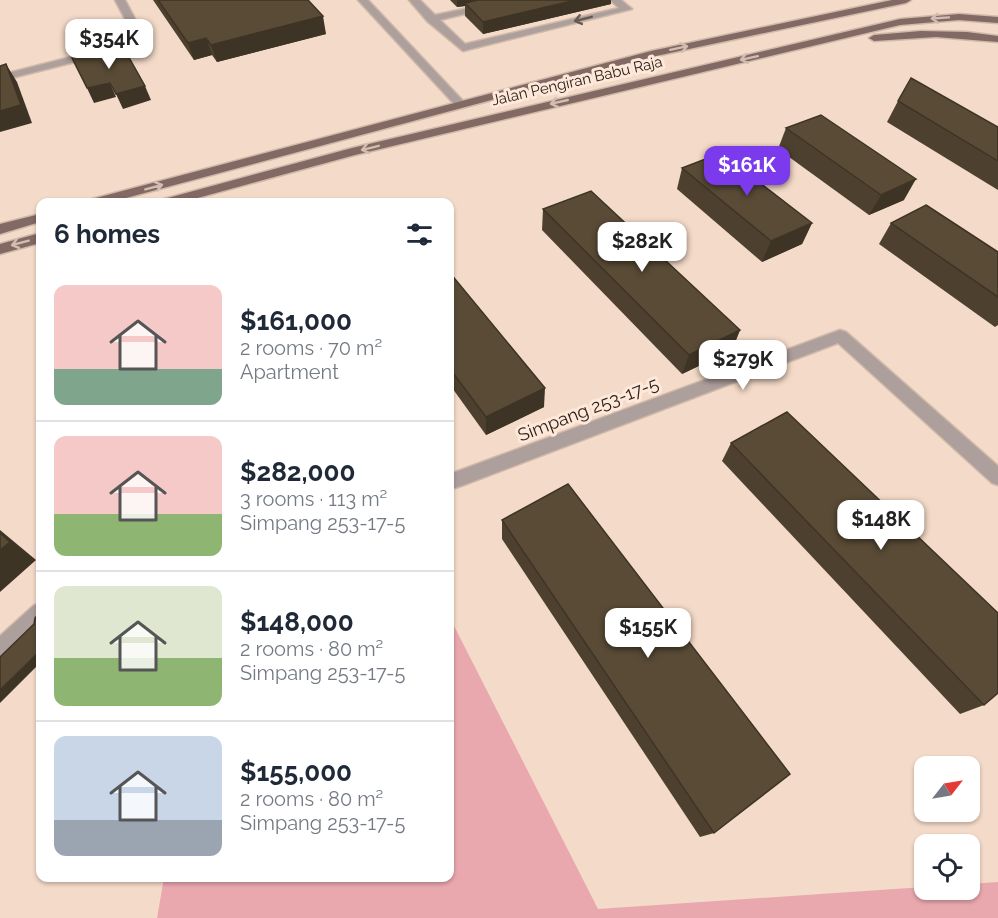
<!DOCTYPE html>
<meta charset="utf-8">
<style>
body{margin:0;font-family:Raleway,sans-serif;background:#f6f6f7;color:#1f2937;height:100vh;display:flex;flex-direction:column;font-size:22px;white-space:nowrap}
*{box-sizing:border-box;margin:0}
p{font-size:20px;color:#747a83}
.icon{flex:none;width:33px;height:33px;fill:none;stroke:currentColor;stroke-width:2;stroke-linecap:round;stroke-linejoin:round}
.map{position:relative;flex:1;overflow:hidden}
.side{position:absolute;left:36px;top:198px;width:418px;height:684px;display:flex;flex-direction:column;background:#fff;border-radius:12px;box-shadow:0 2px 4px #0004}
.side>*{flex:none}
.needle{width:39px;rotate:59deg}
.controls{position:absolute;left:914px;top:756px;display:grid;gap:12px}
.controls a{display:grid;place-items:center;width:66px;height:66px;border-radius:12px;background:#fff;box-shadow:0 2px 4px #0004;font-size:30px}
.price{position:absolute;translate:-50% -51px;padding:0 14px;border-radius:12px;background:#fff;color:#222;font-size:20px;line-height:39px;filter:drop-shadow(0 2px 3px #0008)}
.price::after{content:'';position:absolute;left:50%;top:36px;width:18px;height:14px;margin-left:-9px;background:inherit;clip-path:polygon(0 0,100% 0,50% 100%)}
.price.selected{background:#7c3aed;color:#fff}
ul{padding:0;list-style:none}
li{display:flex;align-items:center;gap:18px;height:150px;padding:0 18px}
li+li{border-top:2px solid #e0e1e3}
li span{display:grid;place-items:center;flex:none;width:168px;height:120px;border-radius:12px;color:#555}
li>.icon{margin-inline-start:auto}
span .icon{width:72px;height:72px;fill:#fffc;stroke-width:1}
li b{font-size:26px}
h2{display:flex;justify-content:space-between;align-items:center;height:72px;padding:0 18px;font-size:26px}
.map>svg:first-child{display:block}
.green{fill:#e9a8ae}
.lines{fill:none;stroke-linecap:round;stroke-linejoin:round}
.minor-casing{stroke:#d0b9a9;stroke-width:3}
.major-casing{stroke:#d0b9a9;stroke-width:3}
.minor{fill:#ad9f9c;fill-rule:evenodd}
.major{fill:#826963;fill-rule:evenodd}
.wall{fill:#4d402e}
.shaded-wall{fill:#3e3426}
.building{fill:#594b36;stroke:#3e3426;stroke-width:1.5}
.oneway{stroke:#d3bcb0}
.oneway2{stroke:#665a55}
.labels{text-anchor:middle;dominant-baseline:central;stroke-width:6;stroke-linejoin:round;paint-order:stroke}
.far-street-label{font-size:15px;fill:#2c221b;stroke:#fee8da}
.street-label{font-size:18px;fill:#2c221b;stroke:#fee8da}
</style>
<div class="map">
<svg width="998" height="918" viewBox="0 0 998 918">
<rect width="100%" height="100%" fill="#f4dac8"/>
<polygon class="green" points="450,618 598,909 924,887 924,890 969,890 969,884 998,882 998,918 157,918 164,878 450,878"/>
<g class="lines">
<g class="minor-casing">
<g id="minor">
<polygon points="115,0 125,0 142,32 126,49 0,81 0,75 118,45 132,32"/>
<polygon points="358,0 368,0 464,102 464,106 456,106"/>
<polygon points="409,0 420,0 435,15 493,3 493,7 440,20 465,44 619,8 610,0 621,0 632,9 463,51 427,21"/>
<polygon points="840,330 846,332 998,466 998,485 992,483 838,343 461,486 455,488 450,486 450,474"/>
<polygon points="40,603 40,627 8,659 0,662 0,636 33,606"/>
</g>
</g>
<g class="major-casing">
<g id="major">
<polygon points="892,0 911,0 906,3 656,56 111,202 90,202 92,199 651,51"/>
<polygon points="959,14 998,17 998,23 959,20 900,25 355,155 183,202 162,202 164,199 352,148 900,19"/>
<polygon points="921,31 967,32 998,36 998,42 936,37 874,41 869,38 874,35"/>
<polygon points="40,214 40,222 0,234 0,224"/>
<polygon points="40,233 40,243 0,254 0,244"/>
</g>
</g>
<use href="#minor" class="minor"/>
<use href="#major" class="major"/>
</g>
<g class="wall">
<polygon points="153,0 308,0 326,34 217,62 212,55 194,60"/>
<polygon points="450,0 611,0 611,4 483,34 465,16 465,6 457,7"/>
<polygon points="898,101 998,127 998,190 887,122"/>
<polygon points="786,128 904,200 869,215 778,149"/>
<polygon points="682,168 812,223 802,244 762,262 677,189"/>
<polygon points="543,209 740,330 732,350 682,374 542,230"/>
<polygon points="891,223 998,252 998,325 995,327 879,244"/>
<polygon points="450,273 544,407 486,435 450,385"/>
<polygon points="731,443 984,705 960,714 722,461"/>
<polygon points="502,520 714,833 700,837 502,539"/>
</g>
<g class="shaded-wall">
<polygon points="457,0 488,0 465,3 465,6 457,7"/>
<polygon points="576,0 611,0 611,4 483,34 483,22"/>
<polygon points="323,16 326,34 217,62 211,45"/>
<polygon points="206,38 212,55 194,60 188,43"/>
<polygon points="6,64 17,82 32,123 0,132 0,111"/>
<polygon points="110,83 116,97 94,103 87,88"/>
<polygon points="145,86 151,100 123,109 116,94"/>
<polygon points="916,179 904,200 869,215 881,195"/>
<polygon points="812,223 802,244 762,262 771,241"/>
<polygon points="740,330 732,350 682,374 689,355"/>
<polygon points="545,388 544,407 486,435 486,417"/>
<polygon points="0,530 36,560 0,592"/>
<polygon points="40,651 40,663 0,703 0,690"/>
</g>
<g class="building">
<polygon points="158,0 308,0 323,16 211,45 206,38 188,43"/>
<polygon points="478,0 576,0 483,22 465,3"/>
<polygon points="122,45 145,86 116,94 110,83 87,88 72,58"/>
<polygon points="6,64 21,105 0,111 0,66"/>
<polygon points="911,78 998,127 998,161 898,101"/>
<polygon points="821,115 916,179 881,195 786,128"/>
<polygon points="721,153 812,223 771,241 682,168"/>
<polygon points="591,191 740,330 689,355 543,209"/>
<polygon points="926,205 998,252 998,297 891,223"/>
<polygon points="450,273 545,388 486,417 450,369"/>
<polygon points="787,412 998,613 998,693 984,705 731,443"/>
<polygon points="568,484 790,774 714,833 502,520"/>
<polygon points="0,533 10,542 0,550"/>
<polygon points="40,612 40,651 0,690 0,657 34,624 35,618"/>
</g>
<defs><path id="oneway-shaft" d="M-6 0H5M1.5-3L5.5 0L1.5 3" fill="none" stroke-width="1.6" stroke-linecap="round" stroke-linejoin="round" transform="scale(1.5)"/></defs>
<g class="oneway">
<use href="#oneway-shaft" transform="translate(940 18) rotate(176)"/>
<use href="#oneway-shaft" transform="translate(679 48) rotate(-12)"/>
<use href="#oneway-shaft" transform="translate(749 58) rotate(168)"/>
<use href="#oneway-shaft" transform="translate(559 102) rotate(167)"/>
<use href="#oneway-shaft" transform="translate(370 148) rotate(166)"/>
<use href="#oneway-shaft" transform="translate(154 187) rotate(-15)"/>
<use href="#oneway-shaft" transform="translate(20 243) rotate(165)"/>
</g>
<use class="oneway2" href="#oneway-shaft" transform="translate(583 19) rotate(166)"/>
<g class="labels">
<g class="far-street-label">
<text transform="translate(577 81) rotate(-13)">Jalan Pengiran Babu Raja</text>
</g>
<g class="street-label">
<text transform="translate(588 409) rotate(-21)">Simpang 253-17-5</text>
</g>
</g>
</svg>
<div class="controls">
<a><svg class="needle" viewBox="-14 -14 28 28"><path d="M0-13l5 13h-10z" fill="#e53935"/><path d="M0 13l5-13h-10z" fill="#747a83"/></svg></a>
<a><svg class="icon" aria-label="locate" viewBox="0 0 24 24"><circle cx="12" cy="12" r="6"/><path d="M12 2v4M12 18v4M2 12h4M18 12h4"/></svg></a>
</div>
<b class="price" style="left:109px;top:70px">$354K</b>
<b class="price selected" style="left:747px;top:197px">$161K</b>
<b class="price" style="left:642px;top:273px">$282K</b>
<b class="price" style="left:743px;top:391px">$279K</b>
<b class="price" style="left:881px;top:551px">$148K</b>
<b class="price" style="left:648px;top:659px">$155K</b>
<section class="side">
<h2>6 homes<svg class="icon" aria-label="filters" viewBox="0 0 24 24"><path d="M4 7h16M4 17h16"/><circle cx="9" cy="7" r="2"/><circle cx="15" cy="17" r="2"/></svg></h2>
<ul>
<li><span style="background:linear-gradient(#f6c9c9 70%,#7fa58c 0)"><svg class="icon" aria-label="home" viewBox="0 0 24 24"><path d="M3 11l9-7 9 7M6 9v11h12V9"/></svg></span><div><b>$161,000</b><p>2 rooms · 70 m²</p><p>Apartment</p></div></li>
<li><span style="background:linear-gradient(#f6c9c9 65%,#8fb573 0)"><svg class="icon" aria-label="home" viewBox="0 0 24 24"><path d="M3 11l9-7 9 7M6 9v11h12V9"/></svg></span><div><b>$282,000</b><p>3 rooms · 113 m²</p><p>Simpang 253-17-5</p></div></li>
<li><span style="background:linear-gradient(#dfe7d0 60%,#8fb573 0)"><svg class="icon" aria-label="home" viewBox="0 0 24 24"><path d="M3 11l9-7 9 7M6 9v11h12V9"/></svg></span><div><b>$148,000</b><p>2 rooms · 80 m²</p><p>Simpang 253-17-5</p></div></li>
<li><span style="background:linear-gradient(#c9d6e8 70%,#9aa5b1 0)"><svg class="icon" aria-label="home" viewBox="0 0 24 24"><path d="M3 11l9-7 9 7M6 9v11h12V9"/></svg></span><div><b>$155,000</b><p>2 rooms · 80 m²</p><p>Simpang 253-17-5</p></div></li>
</ul>
</section>
</div>
